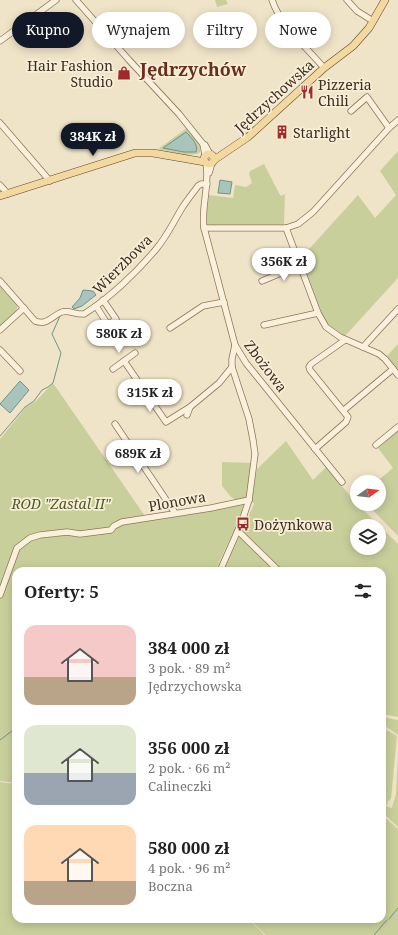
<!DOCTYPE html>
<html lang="pl">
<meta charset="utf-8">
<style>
body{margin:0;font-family:"Noto Serif",serif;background:#f6f6f6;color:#222;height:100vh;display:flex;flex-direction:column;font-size:15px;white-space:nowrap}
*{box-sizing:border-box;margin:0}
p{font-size:13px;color:#767676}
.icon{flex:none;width:22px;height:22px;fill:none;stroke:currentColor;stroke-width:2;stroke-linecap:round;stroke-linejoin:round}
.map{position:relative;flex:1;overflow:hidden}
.panel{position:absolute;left:12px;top:567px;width:374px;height:356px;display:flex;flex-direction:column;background:#fff;border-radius:12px;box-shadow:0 2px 10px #0003}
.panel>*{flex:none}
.guide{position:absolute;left:12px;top:12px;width:374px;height:36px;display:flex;gap:8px}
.needle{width:26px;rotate:76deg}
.buttons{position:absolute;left:350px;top:475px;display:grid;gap:8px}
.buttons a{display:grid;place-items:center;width:36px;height:36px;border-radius:50%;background:#fff;box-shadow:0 2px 10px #0003;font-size:20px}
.price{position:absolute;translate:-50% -34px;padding:0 9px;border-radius:14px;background:#fff;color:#222;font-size:13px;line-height:26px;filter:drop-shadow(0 1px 2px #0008)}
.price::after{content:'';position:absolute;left:50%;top:24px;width:12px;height:9px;margin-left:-6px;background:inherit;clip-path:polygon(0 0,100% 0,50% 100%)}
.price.selected{background:#111827;color:#fff}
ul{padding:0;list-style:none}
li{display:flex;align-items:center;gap:12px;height:100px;padding:0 12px}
li span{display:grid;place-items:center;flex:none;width:112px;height:80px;border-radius:12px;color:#555}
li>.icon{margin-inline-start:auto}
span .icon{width:48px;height:48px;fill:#fffc;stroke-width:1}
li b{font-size:17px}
h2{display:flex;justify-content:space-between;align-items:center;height:48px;padding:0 12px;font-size:17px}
.chip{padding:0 14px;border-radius:18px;background:#fff;box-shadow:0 2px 10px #0003;font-size:14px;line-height:36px}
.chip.selected{background:#111827;color:#fff}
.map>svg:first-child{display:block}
.green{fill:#c9cf9b;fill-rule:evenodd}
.water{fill:#a9c4bc;stroke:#6f938a}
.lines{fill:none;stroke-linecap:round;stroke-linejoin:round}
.stream{stroke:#6f938a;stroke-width:1}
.minor-casing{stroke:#8d765c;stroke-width:7}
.major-casing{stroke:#5b4430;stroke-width:8}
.minor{stroke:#faf1dc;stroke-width:5.5}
.major{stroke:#f3d9a0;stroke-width:7}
.labels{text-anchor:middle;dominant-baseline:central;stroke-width:3.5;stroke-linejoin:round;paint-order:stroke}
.poi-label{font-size:14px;fill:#3d2e20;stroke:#f7eed8;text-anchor:start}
.street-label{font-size:14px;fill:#3d2e20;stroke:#f7eed8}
.park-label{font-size:14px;font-style:italic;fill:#4d5a26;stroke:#f7eed8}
.district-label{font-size:18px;font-weight:bold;fill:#6b2e1e;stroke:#f7eed8}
</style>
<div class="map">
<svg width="398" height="935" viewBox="0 0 398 935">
<rect width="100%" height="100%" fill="#f0e4c8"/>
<g class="green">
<polygon points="215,0 226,0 228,4 217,7"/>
<polygon points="187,128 198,143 200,147 200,152 198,154 185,155 158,149"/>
<polygon points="398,151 398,278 345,336 325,322 301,258 358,195 375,218 396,195 380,171"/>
<polygon points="264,164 279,193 281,196 285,194 284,224 282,226 208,226 206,224 206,217 209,195 233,198 235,185 246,187 252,183 249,174 250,171"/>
<path d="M 0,286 L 17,305 C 19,314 6,321 0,327 Z"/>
<polygon points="398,344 398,370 387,356"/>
<polygon points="53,383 145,516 245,503 235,528 215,571 16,571 16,783 0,781 0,439 26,407 36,401"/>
<polygon points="398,431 398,536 367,504 379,504 379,482 376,482 393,468 378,448"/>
<path d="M 286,441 L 313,480 L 326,467 L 357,504 L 398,544 L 398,717 L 382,714 L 382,571 L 224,571 L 254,504 L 251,500 L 257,469 ZM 357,526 L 379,526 L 379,548 L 357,548 Z"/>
<polygon points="222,462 252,463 247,497 236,500 231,497 222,486"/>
<polygon points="382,717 398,720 398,735 382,724"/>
<polygon points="382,727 397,736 391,799 388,801 387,805 382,803"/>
<polygon points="398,755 398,827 382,812 382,805 392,808 396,793"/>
<polygon points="0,782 16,784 16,919 248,919 265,935 0,935"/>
<polygon points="382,815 398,829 398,935 266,935 249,919 382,919"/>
</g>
<g class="water">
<path d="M 186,132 C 191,137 199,145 196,152 L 184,152 L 163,148 Z"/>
<polygon points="220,180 232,182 230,194 218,193"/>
<polygon points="83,290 93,291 96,295 82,306 74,309 72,307 80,298"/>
<polygon points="20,381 29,390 10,413 0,404"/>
</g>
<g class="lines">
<g class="stream">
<polyline points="0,436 25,407 34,401 42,390 48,387 53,383 61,353 52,334 60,316"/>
<polyline points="0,740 16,728"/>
<polyline points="389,919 398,908"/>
<polyline points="374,935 387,920"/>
</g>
<g class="minor-casing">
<g id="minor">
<polyline points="76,0 129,60 179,114 203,144 205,145 210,154"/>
<path d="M 272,0 C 281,27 306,46 324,68"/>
<polyline points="347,0 357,11 373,21"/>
<polyline points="0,41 56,0"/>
<polyline points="351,111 367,97 389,128"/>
<polyline points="0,123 50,181"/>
<polyline points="203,144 205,155"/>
<path d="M 206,163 C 210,185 201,206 204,228 L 235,345 L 246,363 L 342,482"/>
<polyline points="209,173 212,163"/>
<polyline points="0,185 8,194"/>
<polyline points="204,228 286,228 298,224 313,212 389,128 398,120"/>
<polyline points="286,228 318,313 326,327 340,337 379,354 385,359 398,375"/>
<path d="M 0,281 L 35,321 C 47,326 53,315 62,312 C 69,310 77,315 84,314 C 110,298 138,271 157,248 C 167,236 174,221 182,208 C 187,200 193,193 198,186 L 201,184 L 207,184"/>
<polyline points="262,281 300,265"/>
<polyline points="96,306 108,325 116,319 103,300"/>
<polyline points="264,325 318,313"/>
<polyline points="170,328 203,306 224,302"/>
<polyline points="0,330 24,308"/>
<polyline points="363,347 398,309"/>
<polyline points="0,350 20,371"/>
<polyline points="124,361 166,422 190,407"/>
<polyline points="113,369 135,353"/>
<polyline points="344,410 393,369"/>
<polyline points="187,415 190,407 219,383 232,367"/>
<polyline points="115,424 175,513"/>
<polyline points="376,445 398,427"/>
<polyline points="315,449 346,422 348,417 310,370 309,367 311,364 345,340"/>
<polyline points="238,531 279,571"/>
<polyline points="220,571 242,521 249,500 255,454 253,440 249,419 232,367 232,359 235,345"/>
<polyline points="0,595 17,548 30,538 40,535 67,532 80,534 111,530 114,526 122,522 211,508 249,500"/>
</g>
</g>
<g class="major-casing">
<g id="major">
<circle cx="209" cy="159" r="5"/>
<polyline points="214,160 248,137 324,68 353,46 369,28 385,0"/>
<polyline points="0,196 135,153 153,153 205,162"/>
</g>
</g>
<use href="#minor" class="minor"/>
<use href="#major" class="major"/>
</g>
<defs>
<g id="shop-bare" transform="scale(1.08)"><path d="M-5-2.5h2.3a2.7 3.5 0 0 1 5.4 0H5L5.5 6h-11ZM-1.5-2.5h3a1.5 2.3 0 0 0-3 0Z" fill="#9e2a2b" stroke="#f7eed8" stroke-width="2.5" paint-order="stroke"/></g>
<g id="restaurant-bare" transform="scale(1.08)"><path d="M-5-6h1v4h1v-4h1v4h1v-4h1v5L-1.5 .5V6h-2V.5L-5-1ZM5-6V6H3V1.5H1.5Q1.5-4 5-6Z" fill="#9e2a2b" stroke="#f7eed8" stroke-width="2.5" paint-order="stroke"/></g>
<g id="building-bare" transform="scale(1.08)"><path d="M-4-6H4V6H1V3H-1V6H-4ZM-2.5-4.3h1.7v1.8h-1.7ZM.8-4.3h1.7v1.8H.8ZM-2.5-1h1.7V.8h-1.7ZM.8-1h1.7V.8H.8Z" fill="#9e2a2b" stroke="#f7eed8" stroke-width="2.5" paint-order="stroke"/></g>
<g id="bus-bare" transform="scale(1.08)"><path d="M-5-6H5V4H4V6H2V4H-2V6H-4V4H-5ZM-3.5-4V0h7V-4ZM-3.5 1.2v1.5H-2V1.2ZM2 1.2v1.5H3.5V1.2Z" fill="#9e2a2b" stroke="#f7eed8" stroke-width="2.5" paint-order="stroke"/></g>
</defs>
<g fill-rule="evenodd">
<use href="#shop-bare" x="124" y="73"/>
<use href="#restaurant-bare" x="307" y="92"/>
<use href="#building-bare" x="282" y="132"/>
<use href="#bus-bare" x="243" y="524"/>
</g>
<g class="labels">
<g class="poi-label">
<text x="113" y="65" text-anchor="end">Hair Fashion<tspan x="113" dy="16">Studio</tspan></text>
<text x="318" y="84">Pizzeria<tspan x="318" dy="16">Chili</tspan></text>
<text x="293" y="132">Starlight</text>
<text x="254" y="524">Dożynkowa</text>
</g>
<g class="street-label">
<text transform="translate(274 96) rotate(-42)">Jędrzychowska</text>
<text transform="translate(122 264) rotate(-45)">Wierzbowa</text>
<text transform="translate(266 366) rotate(53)">Zbożowa</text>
<text transform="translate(177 501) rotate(-10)">Plonowa</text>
</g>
<g class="park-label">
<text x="61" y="503">ROD "Zastal II"</text>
</g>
<g class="district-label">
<text x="193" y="69">Jędrzychów</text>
</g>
</g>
</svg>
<div class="buttons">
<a><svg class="needle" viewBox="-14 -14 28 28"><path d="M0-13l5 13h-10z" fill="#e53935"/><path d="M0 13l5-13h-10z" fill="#767676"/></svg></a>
<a><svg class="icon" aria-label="layers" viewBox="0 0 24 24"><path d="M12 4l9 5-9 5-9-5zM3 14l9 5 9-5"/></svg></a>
</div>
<b class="price selected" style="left:93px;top:157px">384K zł</b>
<b class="price" style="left:284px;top:282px">356K zł</b>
<b class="price" style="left:119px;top:354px">580K zł</b>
<b class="price" style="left:150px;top:413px">315K zł</b>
<b class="price" style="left:138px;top:474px">689K zł</b>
<div class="guide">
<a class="chip selected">Kupno</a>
<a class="chip">Wynajem</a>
<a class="chip">Filtry</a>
<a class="chip">Nowe</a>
</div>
<section class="panel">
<h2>Oferty: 5<svg class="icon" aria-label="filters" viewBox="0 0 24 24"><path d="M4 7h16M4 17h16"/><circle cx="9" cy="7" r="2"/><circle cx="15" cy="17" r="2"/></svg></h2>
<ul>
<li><span style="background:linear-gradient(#f6c9c9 65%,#b9a48a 0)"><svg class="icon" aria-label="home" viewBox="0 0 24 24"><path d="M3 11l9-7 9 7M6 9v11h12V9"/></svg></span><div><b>384 000 zł</b><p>3 pok. · 89 m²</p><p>Jędrzychowska</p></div></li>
<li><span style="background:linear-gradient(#dfe7d0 60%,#9aa5b1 0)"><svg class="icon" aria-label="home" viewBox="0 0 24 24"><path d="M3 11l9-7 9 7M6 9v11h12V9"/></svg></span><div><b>356 000 zł</b><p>2 pok. · 66 m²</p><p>Calineczki</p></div></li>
<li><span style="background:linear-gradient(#ffd9b3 70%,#b9a48a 0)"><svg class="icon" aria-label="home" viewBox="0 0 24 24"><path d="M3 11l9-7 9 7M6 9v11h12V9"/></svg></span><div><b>580 000 zł</b><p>4 pok. · 96 m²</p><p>Boczna</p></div></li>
</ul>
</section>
</div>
